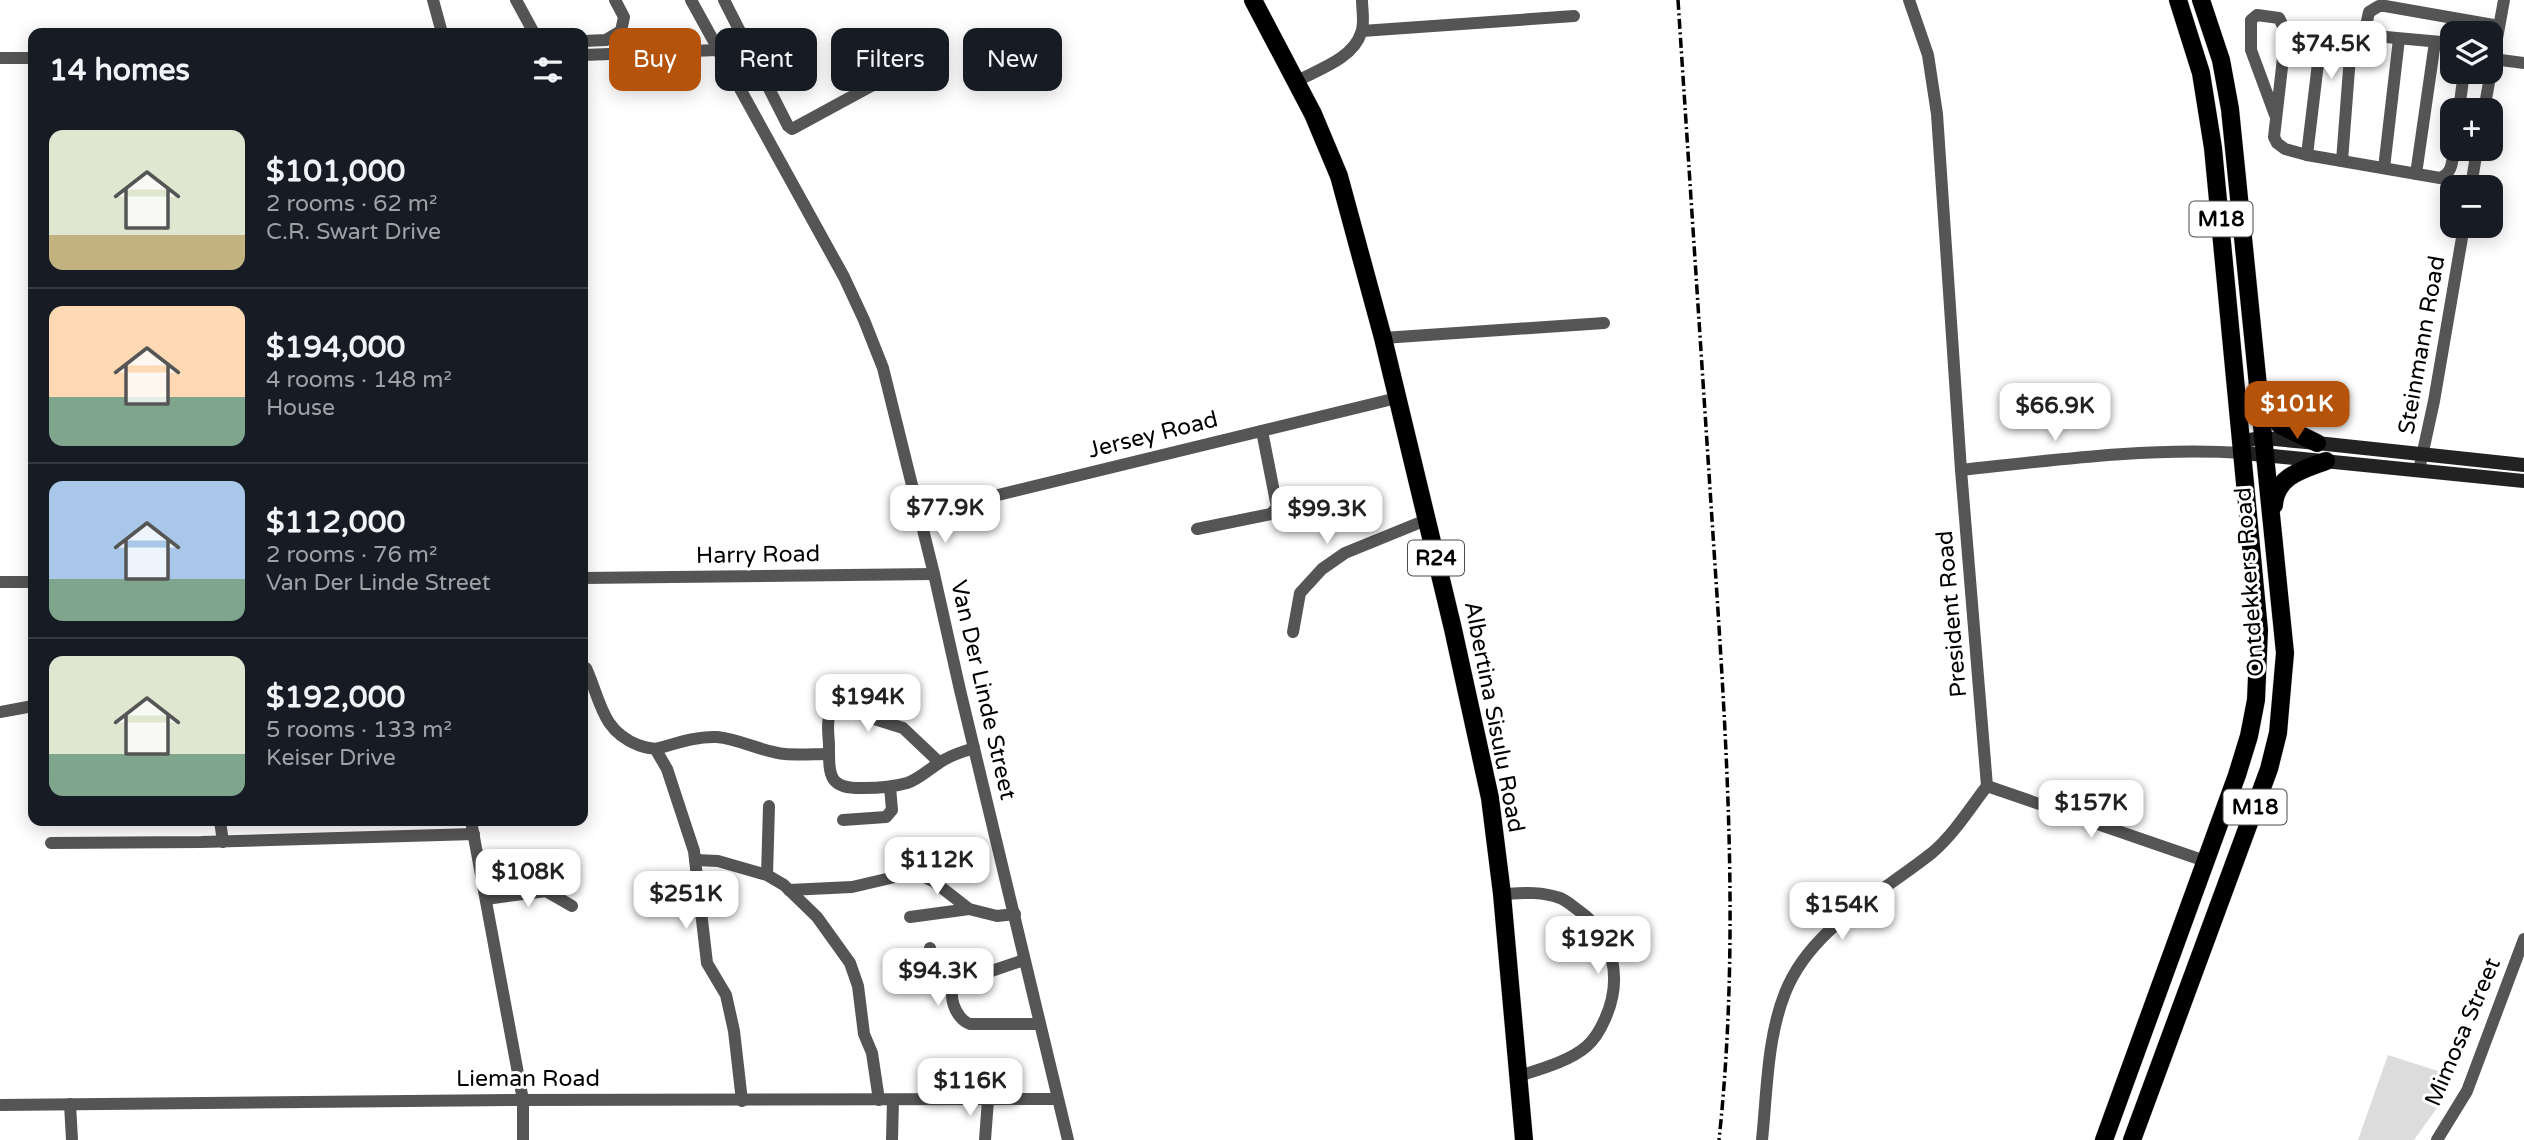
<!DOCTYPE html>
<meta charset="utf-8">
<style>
body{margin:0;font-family:"Varela Round",sans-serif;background:#20242c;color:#f1f3f6;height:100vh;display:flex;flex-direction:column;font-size:26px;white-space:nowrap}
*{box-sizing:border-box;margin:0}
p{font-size:23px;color:#9ea1a6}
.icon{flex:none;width:38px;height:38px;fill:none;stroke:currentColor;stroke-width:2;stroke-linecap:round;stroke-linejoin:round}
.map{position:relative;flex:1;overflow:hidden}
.drawer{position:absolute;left:28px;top:28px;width:560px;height:798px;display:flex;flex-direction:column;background:#171b24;border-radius:14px;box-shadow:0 4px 18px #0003}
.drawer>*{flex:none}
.hud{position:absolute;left:609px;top:28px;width:665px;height:63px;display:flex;gap:14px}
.tools{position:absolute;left:2440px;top:21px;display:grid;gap:14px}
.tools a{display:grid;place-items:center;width:63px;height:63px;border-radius:14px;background:#171b24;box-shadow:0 4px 18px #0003;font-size:35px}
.price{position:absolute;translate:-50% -60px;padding:0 16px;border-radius:14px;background:#fff;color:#222;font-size:23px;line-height:46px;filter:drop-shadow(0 2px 4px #0008)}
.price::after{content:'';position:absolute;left:50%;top:42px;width:21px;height:16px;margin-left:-10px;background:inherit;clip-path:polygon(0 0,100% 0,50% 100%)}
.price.current{background:#b45309;color:#fff}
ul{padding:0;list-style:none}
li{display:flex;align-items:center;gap:21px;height:175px;padding:0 21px}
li+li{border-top:2px solid #363941}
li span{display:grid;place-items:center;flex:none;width:196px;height:140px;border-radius:14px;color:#555}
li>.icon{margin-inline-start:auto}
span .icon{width:84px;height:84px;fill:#fffc;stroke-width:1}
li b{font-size:30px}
h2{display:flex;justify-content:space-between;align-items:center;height:84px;padding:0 21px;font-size:30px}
.tag{padding:0 24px;border-radius:14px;background:#171b24;box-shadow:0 4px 18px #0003;font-size:24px;line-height:63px}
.tag.current{background:#b45309;color:#fff}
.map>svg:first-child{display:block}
.green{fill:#dcdcdc}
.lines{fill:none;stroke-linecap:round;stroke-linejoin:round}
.primary-casing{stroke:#dbdbdb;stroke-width:19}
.minor{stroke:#555;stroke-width:12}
.secondary{stroke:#222;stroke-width:14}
.primary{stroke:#000;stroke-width:18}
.rail{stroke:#000;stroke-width:3.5;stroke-dasharray:10 3.5 2 3.5;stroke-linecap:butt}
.labels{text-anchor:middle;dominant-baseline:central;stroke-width:6;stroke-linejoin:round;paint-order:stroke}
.shield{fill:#fff;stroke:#4c4c4c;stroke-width:2}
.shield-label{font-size:21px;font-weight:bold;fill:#000}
.street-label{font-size:23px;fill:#000;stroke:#fff}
</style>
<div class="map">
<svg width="2524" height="1140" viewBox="0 0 2524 1140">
<rect width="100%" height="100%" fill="#fff"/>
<polygon class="green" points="2388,1055 2444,1073 2442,1101 2414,1140 2358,1140"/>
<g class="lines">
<g class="primary-casing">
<g id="primary">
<polyline points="1253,0 1313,114 1339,176 1383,338 1453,629 1490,798 1502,894 1524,1140"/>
<polyline points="2262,398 2280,425 2317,443"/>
<path d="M 2274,505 C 2276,476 2302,470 2326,461"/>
<polyline points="2104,1140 2237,775 2249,736 2256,700 2259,630 2213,148 2201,73 2178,0"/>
<polyline points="2132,1140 2269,769 2278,733 2285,653 2230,109 2221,60 2201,0"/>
</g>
</g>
<g class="minor">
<polyline points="433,0 442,33"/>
<polyline points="516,0 534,33"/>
<polyline points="691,0 844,277 864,320 883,368 934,574 960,690 1068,1140"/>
<polyline points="724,0 788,126 792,129 943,47"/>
<polyline points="1362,31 1574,16"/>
<polyline points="583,41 606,40 621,31 624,17 615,0"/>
<polyline points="2452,43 2364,35 2369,12 2379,6 2385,6 2499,26"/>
<polyline points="720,54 745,40"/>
<polyline points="583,55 718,50"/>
<polyline points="2319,55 2322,29"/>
<polyline points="0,58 33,58"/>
<polyline points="2493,59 2524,63"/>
<polyline points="730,72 754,58"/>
<path d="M 1295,82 C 1317,70 1353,59 1361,33 C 1365,24 1362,10 1362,0"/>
<polyline points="2459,110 2464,72"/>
<polyline points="2484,110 2504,0"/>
<path d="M 2275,115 L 2251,50 L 2251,20 L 2257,15 L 2279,18 L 2286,32 L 2274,137 L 2277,143 L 2285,149 L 2307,155 L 2440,178 C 2453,173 2452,161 2454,149"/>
<polyline points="2307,155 2319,55 2349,58"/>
<polyline points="2342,161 2351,43 2353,38 2364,35"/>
<polyline points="2384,168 2399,39"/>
<polyline points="2416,174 2435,42"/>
<polyline points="2471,187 2477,149"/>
<polyline points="1383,338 1604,323"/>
<path d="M 1961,470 C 2054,460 2149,447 2243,453"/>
<polyline points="2419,470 2434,401 2464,226"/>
<polyline points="920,514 1397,398"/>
<polyline points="1197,529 1271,514 1277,507 1262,431"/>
<polyline points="583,578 934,574"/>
<polyline points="0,582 33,582"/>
<polyline points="1293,632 1300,593 1322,569 1345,553 1426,520"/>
<path d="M 586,668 C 601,701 601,730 638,745 C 644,747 653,750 659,748 C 677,743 698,736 717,737 C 740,739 762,752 785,754 C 799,755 814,754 829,754"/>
<polyline points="0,712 33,706"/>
<polyline points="656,750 667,769 694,851 707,963 726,995 734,1031 742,1101"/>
<path d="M 939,762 L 903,728 L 868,717 L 844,704 L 838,704 C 825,712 828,730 829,744 C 829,776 828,789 864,788 C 878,788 893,787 907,783 C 919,779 929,769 939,763 C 950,755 962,752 974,748"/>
<polyline points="1987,786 2205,861"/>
<polyline points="843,820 886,817 892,810 890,787"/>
<polyline points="220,821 223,842"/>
<polyline points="471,821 523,1100 523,1140"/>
<polyline points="51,843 201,842 474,834"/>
<polyline points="695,860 718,861 767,875 784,885 817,917 850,963 858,986 864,1034 872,1053 879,1100"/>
<polyline points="767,875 769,806"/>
<polyline points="789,890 852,887 895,877 920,875 933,881 969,909 997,916 1015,914"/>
<path d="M 1502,894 C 1522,893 1540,891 1560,898 C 1566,900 1572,906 1578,910 C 1614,935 1623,979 1605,1019 C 1601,1028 1595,1039 1587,1046 C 1570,1061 1541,1069 1519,1076"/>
<polyline points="486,899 546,891 572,906"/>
<polyline points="910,917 969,909"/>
<path d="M 930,948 C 924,973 934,976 951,991"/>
<path d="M 1024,960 L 959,982 C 944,991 956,1020 970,1024 L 1039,1024"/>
<polyline points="70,1104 72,1140"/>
<polyline points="0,1105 511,1100 1057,1099"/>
<polyline points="892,1140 893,1100"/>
<polyline points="985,1140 988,1100"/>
<path d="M 1762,1140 C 1767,1092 1767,1038 1785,993 C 1811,927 1881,894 1933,852 C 1954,834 1970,808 1987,786 L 1961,470 L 1937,114 L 1928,55 L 1909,0"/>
<polyline points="2437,1140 2467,1091 2524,939"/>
</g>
<g class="secondary">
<polyline points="2242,441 2263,438 2317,443 2524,465"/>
<polyline points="2243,453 2524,481"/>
</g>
<use href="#primary" class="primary"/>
<path class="rail" d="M 1678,0 C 1690,183 1702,366 1714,550 C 1727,746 1740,944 1719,1140"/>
</g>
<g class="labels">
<g class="shield">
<rect x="2189.5" y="201.5" width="63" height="35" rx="5"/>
<rect x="1408" y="540.5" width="56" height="35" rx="5"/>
<rect x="2223.5" y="789.5" width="63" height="35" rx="5"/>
</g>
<g class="shield-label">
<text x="2221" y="219">M18</text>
<text x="1436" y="558">R24</text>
<text x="2255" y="807">M18</text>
</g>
<g class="street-label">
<text transform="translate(2422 345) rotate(-80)">Steinmann Road</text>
<text transform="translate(1153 435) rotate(-14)">Jersey Road</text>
<text transform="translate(758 555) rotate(-1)">Harry Road</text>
<text transform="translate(2250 582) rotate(-94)">Ontdekkers Road</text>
<text transform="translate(1952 614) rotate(-95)">President Road</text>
<text transform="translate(983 690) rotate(77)">Van Der Linde Street</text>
<text transform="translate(1494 717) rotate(79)">Albertina Sisulu Road</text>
<text transform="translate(2463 1032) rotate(-67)">Mimosa Street</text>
<text x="528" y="1079">Lieman Road</text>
</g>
</g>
</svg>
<div class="tools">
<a><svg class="icon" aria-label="layers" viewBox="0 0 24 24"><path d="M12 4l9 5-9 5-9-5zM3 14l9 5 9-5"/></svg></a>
<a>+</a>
<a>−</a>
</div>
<b class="price" style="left:2331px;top:81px">$74.5K</b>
<b class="price current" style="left:2297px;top:441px">$101K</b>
<b class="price" style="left:2055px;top:443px">$66.9K</b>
<b class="price" style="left:945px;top:545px">$77.9K</b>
<b class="price" style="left:1327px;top:546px">$99.3K</b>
<b class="price" style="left:868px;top:734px">$194K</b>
<b class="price" style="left:2091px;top:840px">$157K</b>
<b class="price" style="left:937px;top:897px">$112K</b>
<b class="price" style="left:528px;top:909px">$108K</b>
<b class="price" style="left:686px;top:931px">$251K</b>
<b class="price" style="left:1842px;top:942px">$154K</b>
<b class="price" style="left:1598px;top:976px">$192K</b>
<b class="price" style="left:938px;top:1008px">$94.3K</b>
<b class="price" style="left:970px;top:1118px">$116K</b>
<div class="hud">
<a class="tag current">Buy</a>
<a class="tag">Rent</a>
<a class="tag">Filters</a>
<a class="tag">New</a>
</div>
<section class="drawer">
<h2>14 homes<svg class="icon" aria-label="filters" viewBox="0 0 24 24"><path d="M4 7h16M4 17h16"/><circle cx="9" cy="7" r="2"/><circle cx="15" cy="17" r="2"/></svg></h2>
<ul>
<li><span style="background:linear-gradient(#dfe7d0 75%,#c2b280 0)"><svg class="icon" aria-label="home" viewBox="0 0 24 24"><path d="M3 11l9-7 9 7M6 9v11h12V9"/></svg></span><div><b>$101,000</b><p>2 rooms · 62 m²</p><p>C.R. Swart Drive</p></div></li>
<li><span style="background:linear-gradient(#ffd9b3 65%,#7fa58c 0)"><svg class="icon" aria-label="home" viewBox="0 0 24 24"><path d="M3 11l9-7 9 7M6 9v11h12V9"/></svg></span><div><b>$194,000</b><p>4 rooms · 148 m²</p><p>House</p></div></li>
<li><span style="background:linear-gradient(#a9c7e8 70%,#7fa58c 0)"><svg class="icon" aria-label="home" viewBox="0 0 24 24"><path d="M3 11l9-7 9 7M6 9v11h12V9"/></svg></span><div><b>$112,000</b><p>2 rooms · 76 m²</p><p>Van Der Linde Street</p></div></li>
<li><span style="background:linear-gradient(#dfe7d0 70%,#7fa58c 0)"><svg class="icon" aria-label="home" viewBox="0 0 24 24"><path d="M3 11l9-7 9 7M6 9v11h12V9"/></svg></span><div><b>$192,000</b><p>5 rooms · 133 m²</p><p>Keiser Drive</p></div></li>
</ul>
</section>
</div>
